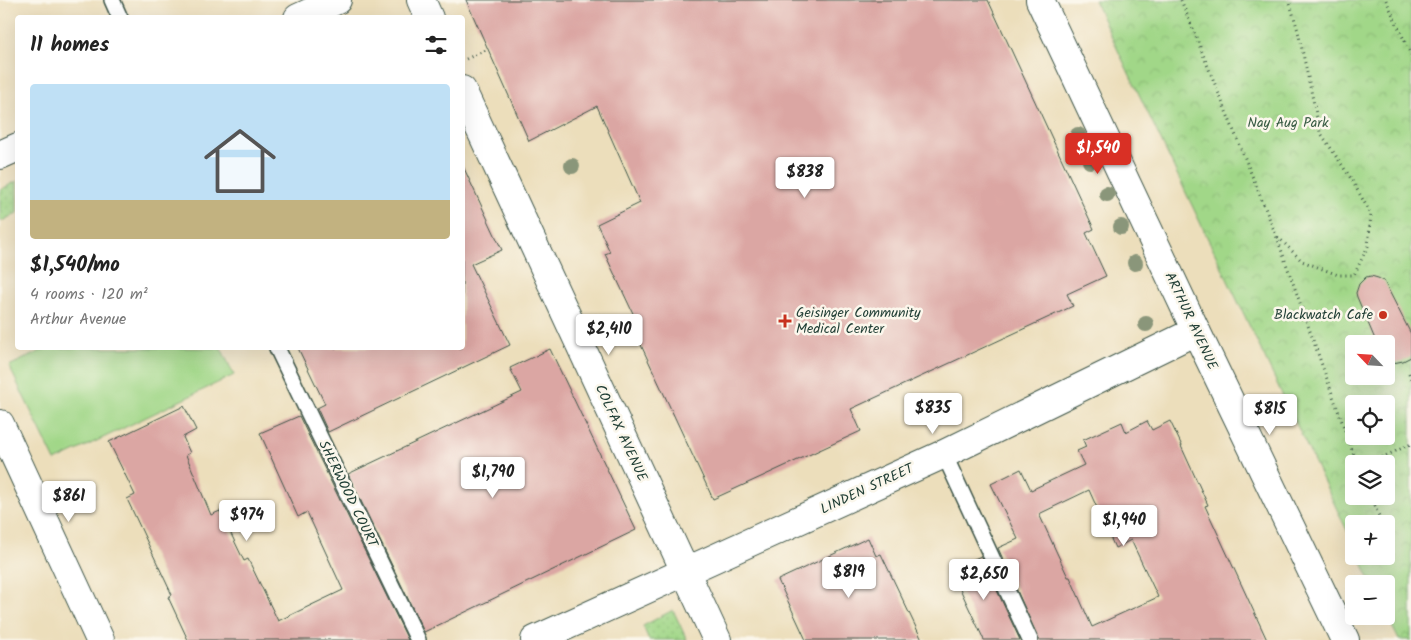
<!DOCTYPE html>
<meta charset="utf-8">
<style>
body{margin:0;font-family:Kalam,sans-serif;background:#f2f2f2;color:#222;height:100vh;display:flex;flex-direction:column;font-size:19px;white-space:nowrap}
*{box-sizing:border-box;margin:0}
p{font-size:16px;color:#767676}
.icon{flex:none;width:28px;height:28px;fill:none;stroke:currentColor;stroke-width:2;stroke-linecap:round;stroke-linejoin:round}
.map{position:relative;flex:1;overflow:hidden}
.details{position:absolute;left:15px;top:15px;width:450px;height:335px;display:flex;flex-direction:column;background:#fff;border-radius:5px;box-shadow:0 5px 20px #0002}
.details>*{flex:none}
.needle{width:32px;rotate:295deg}
.tools{position:absolute;left:1345px;top:335px;display:grid;gap:10px}
.tools a{display:grid;place-items:center;width:50px;height:50px;border-radius:5px;background:#fff;box-shadow:0 5px 20px #0002;font-size:25px}
.price{position:absolute;translate:-50% -42px;padding:0 11px;border-radius:5px;background:#fff;color:#222;font-size:16px;line-height:32px;filter:drop-shadow(0 1px 2px #0008)}
.price::after{content:'';position:absolute;left:50%;top:30px;width:15px;height:11px;margin-left:-8px;background:inherit;clip-path:polygon(0 0,100% 0,50% 100%)}
.price.active{background:#d93025;color:#fff}
ul{padding:0;list-style:none}
li{display:grid;align-content:center;gap:10px;height:265px;padding:0 15px}
li+li{border-top:1px solid #e0e0e0}
li span{display:grid;place-items:center;height:155px;border-radius:5px;color:#555}
li>.icon{margin-inline-start:auto}
span .icon{width:90px;height:90px;fill:#fffc;stroke-width:1}
li b{font-size:21px}
h2{display:flex;justify-content:space-between;align-items:center;height:60px;padding:0 15px;font-size:21px}
.map>svg:first-child{display:block}
.grass{fill:#a1d788;stroke:#608a5e}
.park{fill:url(#park-crowns);stroke:#608a5e;fill-rule:evenodd}
.garden{fill:url(#garden-dots);stroke:#608a5e}
.building{fill:#dba6a3;fill-rule:evenodd}
.lines{fill:none;stroke-linecap:round;stroke-linejoin:round}
.lane-casing{stroke:#3e5548;stroke-width:18}
.street-casing{stroke:#3e5548;stroke-width:30}
.path{stroke:#3e5548;stroke-width:3;stroke-dasharray:1 4;stroke-linecap:butt}
.lane{stroke:#fff;stroke-width:15}
.street{stroke:#fff;stroke-width:28}
.tree{fill:#8a967a}
.poi-dot{fill:#c8321e;stroke:#fbf7ec;stroke-width:2}
.labels{text-anchor:middle;dominant-baseline:central;stroke-width:5;stroke-linejoin:round;paint-order:stroke}
.park-label{font-size:14px;fill:#395c45;stroke:#fbf7ec}
.poi-label{font-size:14px;fill:#1f3d34;stroke:#fbf7ec;text-anchor:start}
.street-label{font-size:14px;fill:#1f3d34;stroke:#fbf7ec}
</style>
<div class="map">
<svg width="1411" height="640" viewBox="0 0 1411 640">
<defs>
<pattern id="park-crowns" width="20" height="18" patternUnits="userSpaceOnUse" patternTransform="scale(1.25)"><rect width="20" height="18" fill="#a1d788"/><path d="M2 6a3 3 0 1 1 6 0M12 15a3 3 0 1 1 6 0" fill="none" stroke="#8ab976"/></pattern>
<pattern id="garden-dots" width="8" height="8" patternUnits="userSpaceOnUse" patternTransform="scale(1.25)"><rect width="8" height="8" fill="#a1d788"/><path d="M2 2h.1M6 6h.1" fill="none" stroke="#8ab976" stroke-width="1.8" stroke-linecap="round"/></pattern>
</defs>
<rect width="100%" height="100%" fill="#fbf7ec"/>
<filter id="ink" filterUnits="userSpaceOnUse"><feTurbulence type="fractalNoise" baseFrequency=".02" numOctaves="2"/><feDisplacementMap in="SourceGraphic" scale="10" xChannelSelector="R" yChannelSelector="G"/><feConvolveMatrix kernelMatrix="1 2 1 2 8 2 1 2 1" color-interpolation-filters="sRGB"/></filter>
<filter id="wash" filterUnits="userSpaceOnUse"><feTurbulence type="fractalNoise" baseFrequency=".0096" numOctaves="4" result="noise"/><feDisplacementMap in="SourceGraphic" scale="20" xChannelSelector="R" yChannelSelector="G"/><feGaussianBlur stdDeviation="1.12" result="paint"/><feColorMatrix in="noise" values="0 0 0 0 0 0 0 0 0 0 0 0 0 0 0 0 0 1.4 0 .05"/><feComposite in="paint" operator="in"/></filter>
<g filter="url(#wash)">
<rect width="100%" height="100%" fill="#ecdebb"/>
<polygon class="grass" points="47,348 221,348 234,375 55,461 9,366"/>
<path class="park" d="M 1094,0 L 1411,0 L 1411,640 L 1399,640 L 1386,614 L 1386,584 L 1372,584 L 1359,556 L 1386,556 L 1386,524 L 1354,524 L 1354,545 ZM 1354,344 L 1386,344 L 1386,376 L 1354,376 ZM 1354,404 L 1386,404 L 1386,436 L 1354,436 ZM 1354,464 L 1386,464 L 1386,496 L 1354,496 Z"/>
<g class="garden">
<polygon points="17,181 17,213 0,222 0,190"/>
<polygon points="673,610 687,640 649,640 643,626"/>
</g>
<g id="blocks">
<g class="building">
<polygon points="466,0 988,0 1094,229 1086,233 1106,276 1067,294 1073,306 851,409 861,431 713,499 633,328 639,326 605,254 610,252 597,224 640,203 597,106 529,141"/>
<polygon points="462,164 502,250 471,264 510,345 328,432 317,408 325,404 298,348 462,348"/>
<polygon points="1371,276 1378,278 1384,281 1411,334 1411,357 1403,361 1393,363 1386,357 1386,344 1377,344 1357,297 1356,293 1359,284 1366,277"/>
<polygon points="550,349 636,530 424,632 348,474 522,392 510,368"/>
<polygon points="184,406 196,430 183,437 190,453 186,455 211,515 220,511 244,561 248,559 278,621 343,590 307,512 298,517 260,433 299,416 408,640 188,640 168,597 172,595 127,499 135,495 109,442"/>
<path d="M 1147,421 L 1152,430 L 1170,421 L 1182,446 L 1181,446 L 1208,505 L 1205,506 L 1267,640 L 1039,640 L 998,548 L 1018,539 L 991,484 L 1021,469 L 1031,490 L 1084,465 L 1077,451 L 1086,447 L 1083,440 L 1122,422 L 1126,432 ZM 1089,490 L 1115,548 L 1131,540 L 1158,597 L 1092,627 L 1070,577 L 1068,577 L 1039,514 Z"/>
<polygon points="868,538 876,556 881,554 922,640 806,640 778,580"/>
<polygon points="981,556 1020,640 984,640 967,604 951,569"/>
</g>
</g>
</g>
<g filter="url(#ink)">
<use href="#blocks" fill-opacity="0" stroke="#3e5548" stroke-width="1"/>
<g class="lines">
<g class="lane-casing">
<g id="lane">
<polyline points="112,0 120,18"/>
<polyline points="277,348 418,640"/>
<polyline points="944,454 1030,640"/>
</g>
</g>
<g class="street-casing">
<g id="street">
<polyline points="421,0 429,18"/>
<polyline points="1040,0 1196,331 1345,640"/>
<polyline points="298,18 337,0"/>
<polyline points="462,90 717,640"/>
<polyline points="0,155 18,147"/>
<polyline points="0,424 100,640"/>
<polyline points="535,640 944,454 1196,331"/>
</g>
</g>
<g class="path">
<polyline points="1181,0 1276,235 1357,464"/>
<polyline points="1386,0 1411,55"/>
<polyline points="466,59 488,49"/>
<polyline points="1278,237 1302,261 1338,275 1354,275 1368,246 1371,214 1350,177 1320,132 1298,31 1289,0"/>
<polyline points="1409,373 1411,379"/>
<polyline points="1368,464 1411,444"/>
<polyline points="1371,496 1382,524"/>
<polyline points="1386,534 1388,539"/>
</g>
<use href="#lane" class="lane"/>
<use href="#street" class="street"/>
</g>
<g class="tree">
<circle cx="1078" cy="135" r="8"/>
<circle cx="1090" cy="161" r="8"/>
<circle cx="572" cy="166" r="8"/>
<circle cx="1107" cy="194" r="8"/>
<circle cx="1121" cy="227" r="8"/>
<circle cx="1135" cy="263" r="8"/>
<circle cx="1146" cy="324" r="8"/>
</g>
</g>
<g class="poi-dot">
<circle cx="1383" cy="315" r="5"/>
<path d="M782.5 313.5h5v5h5v5h-5v5h-5v-5h-5v-5h5z"/>
</g>
<g class="labels">
<g class="park-label">
<text x="1288" y="123">Nay Aug Park</text>
</g>
<g class="poi-label">
<text x="796" y="313">Geisinger Community<tspan x="796" dy="16">Medical Center</tspan></text>
<text x="1373" y="315" text-anchor="end">Blackwatch Cafe</text>
</g>
<g class="street-label">
<text transform="translate(1191 321) rotate(65)">ARTHUR AVENUE</text>
<text transform="translate(621 433) rotate(65)">COLFAX AVENUE</text>
<text transform="translate(867 489) rotate(-25)">LINDEN STREET</text>
<text transform="translate(348 494) rotate(64)">SHERWOOD COURT</text>
</g>
</g>
</svg>
<div class="tools">
<a><svg class="needle" viewBox="-14 -14 28 28"><path d="M0-13l5 13h-10z" fill="#e53935"/><path d="M0 13l5-13h-10z" fill="#767676"/></svg></a>
<a><svg class="icon" aria-label="locate" viewBox="0 0 24 24"><circle cx="12" cy="12" r="6"/><path d="M12 2v4M12 18v4M2 12h4M18 12h4"/></svg></a>
<a><svg class="icon" aria-label="layers" viewBox="0 0 24 24"><path d="M12 4l9 5-9 5-9-5zM3 14l9 5 9-5"/></svg></a>
<a>+</a>
<a>−</a>
</div>
<b class="price active" style="left:1098px;top:175px">$1,540</b>
<b class="price" style="left:805px;top:199px">$838</b>
<b class="price" style="left:609px;top:356px">$2,410</b>
<b class="price" style="left:933px;top:435px">$835</b>
<b class="price" style="left:1270px;top:436px">$815</b>
<b class="price" style="left:493px;top:499px">$1,790</b>
<b class="price" style="left:69px;top:523px">$861</b>
<b class="price" style="left:247px;top:542px">$974</b>
<b class="price" style="left:1124px;top:547px">$1,940</b>
<b class="price" style="left:849px;top:599px">$819</b>
<b class="price" style="left:984px;top:601px">$2,650</b>
<section class="details">
<h2>11 homes<svg class="icon" aria-label="filters" viewBox="0 0 24 24"><path d="M4 7h16M4 17h16"/><circle cx="9" cy="7" r="2"/><circle cx="15" cy="17" r="2"/></svg></h2>
<ul>
<li><span style="background:linear-gradient(#bfe0f5 75%,#c2b280 0)"><svg class="icon" aria-label="home" viewBox="0 0 24 24"><path d="M3 11l9-7 9 7M6 9v11h12V9"/></svg></span><div><b>$1,540/mo</b><p>4 rooms · 120 m²</p><p>Arthur Avenue</p></div></li>
</ul>
</section>
</div>
